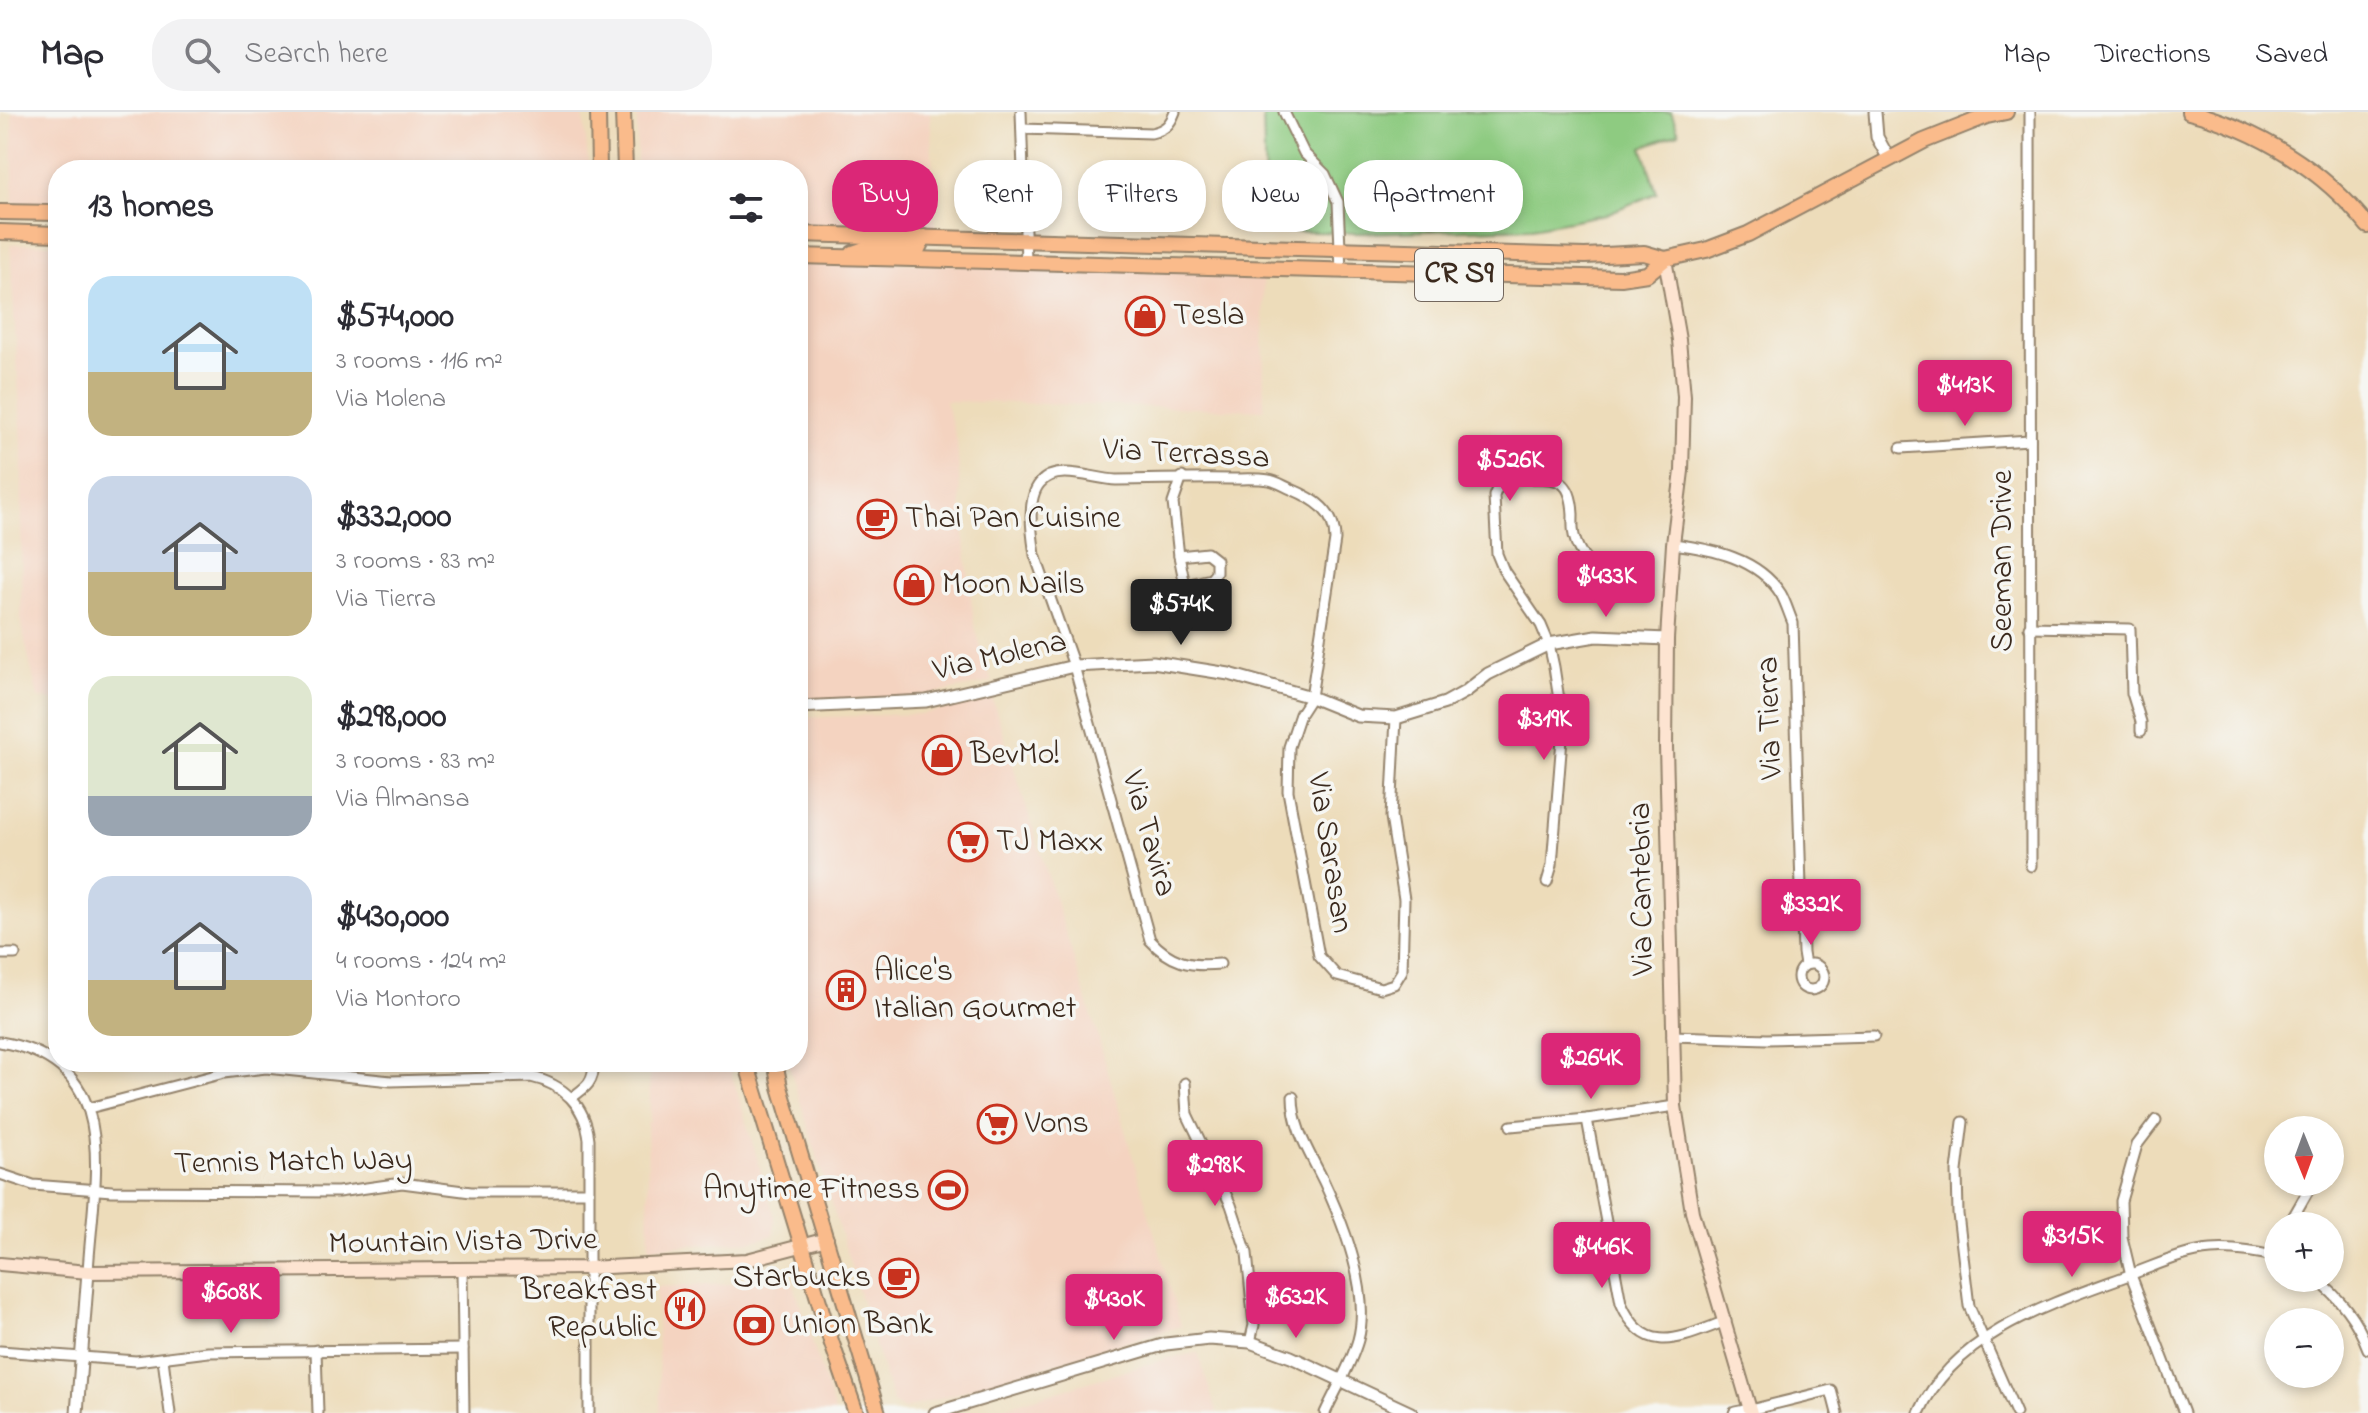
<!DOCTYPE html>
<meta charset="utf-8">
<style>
body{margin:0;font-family:"Indie Flower",sans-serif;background:#f2f2f3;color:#2b2b33;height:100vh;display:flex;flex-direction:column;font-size:30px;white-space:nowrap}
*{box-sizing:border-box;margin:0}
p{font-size:26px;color:#7c7c81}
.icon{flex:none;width:44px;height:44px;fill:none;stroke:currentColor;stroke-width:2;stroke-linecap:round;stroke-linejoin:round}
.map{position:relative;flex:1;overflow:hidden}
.side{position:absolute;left:48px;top:48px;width:760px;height:912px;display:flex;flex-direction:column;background:#fff;border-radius:32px;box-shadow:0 4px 12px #0003}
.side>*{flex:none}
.banner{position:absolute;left:832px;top:48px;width:760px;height:72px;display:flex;gap:16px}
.needle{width:52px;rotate:179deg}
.fabs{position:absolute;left:2264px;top:1004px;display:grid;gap:16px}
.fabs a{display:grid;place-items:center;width:80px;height:80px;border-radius:50%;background:#fff;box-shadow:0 4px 12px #0003;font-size:40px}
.price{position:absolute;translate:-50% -68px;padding:0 18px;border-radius:8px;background:#db2777;color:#fff;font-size:26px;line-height:52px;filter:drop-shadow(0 2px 4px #0008)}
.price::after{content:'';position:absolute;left:50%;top:48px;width:24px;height:18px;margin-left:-12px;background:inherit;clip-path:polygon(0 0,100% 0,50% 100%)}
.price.active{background:#222;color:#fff}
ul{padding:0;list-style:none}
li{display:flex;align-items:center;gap:24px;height:200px;padding:0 40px}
li span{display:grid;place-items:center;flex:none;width:224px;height:160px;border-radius:24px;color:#555}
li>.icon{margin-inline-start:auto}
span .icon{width:96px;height:96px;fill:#fffc;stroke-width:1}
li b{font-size:34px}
h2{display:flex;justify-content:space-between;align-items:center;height:96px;padding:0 40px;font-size:34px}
.tag{padding:0 28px;border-radius:32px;background:#fff;box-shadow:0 4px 12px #0003;font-size:28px;line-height:72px}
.tag.active{background:#db2777;color:#fff}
header{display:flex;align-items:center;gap:48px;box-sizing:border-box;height:112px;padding:0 40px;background:#fff;border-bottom:2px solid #e1e1e2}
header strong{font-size:38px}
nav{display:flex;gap:44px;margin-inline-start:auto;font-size:28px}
.search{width:560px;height:72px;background:#f2f2f3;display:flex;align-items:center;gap:20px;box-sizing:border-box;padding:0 28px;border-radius:32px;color:#7c7c81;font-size:30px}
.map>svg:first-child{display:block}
.built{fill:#f4d3c0}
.green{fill:#8ecb81;stroke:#647a50;stroke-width:2}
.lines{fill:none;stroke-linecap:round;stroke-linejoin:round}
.minor-casing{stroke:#94836c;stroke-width:13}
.tertiary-casing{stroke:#94836c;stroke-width:15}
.secondary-casing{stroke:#94836c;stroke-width:16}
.primary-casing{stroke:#94836c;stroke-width:18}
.minor{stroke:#fff;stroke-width:9}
.tertiary{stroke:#fff;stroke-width:11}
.secondary{stroke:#fde4d1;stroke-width:12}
.primary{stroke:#fabb8b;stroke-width:14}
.labels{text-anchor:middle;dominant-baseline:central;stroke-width:7;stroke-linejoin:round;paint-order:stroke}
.shield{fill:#f6f6f2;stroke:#73675e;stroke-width:2}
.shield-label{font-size:30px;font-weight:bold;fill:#3b2a1e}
.poi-label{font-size:32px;fill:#3b2a1e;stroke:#f6f6f2;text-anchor:start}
.street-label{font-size:32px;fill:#3b2a1e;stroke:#f6f6f2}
</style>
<header>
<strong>Map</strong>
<div class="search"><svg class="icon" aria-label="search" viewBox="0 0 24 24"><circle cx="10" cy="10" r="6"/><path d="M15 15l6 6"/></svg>Search here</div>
<nav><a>Map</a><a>Directions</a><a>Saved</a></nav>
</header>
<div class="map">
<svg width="2368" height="1301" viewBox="0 0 2368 1301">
<rect width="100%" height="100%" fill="#f6f6f2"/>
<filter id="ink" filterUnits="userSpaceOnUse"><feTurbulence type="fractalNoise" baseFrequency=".0125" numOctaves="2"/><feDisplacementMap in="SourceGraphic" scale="16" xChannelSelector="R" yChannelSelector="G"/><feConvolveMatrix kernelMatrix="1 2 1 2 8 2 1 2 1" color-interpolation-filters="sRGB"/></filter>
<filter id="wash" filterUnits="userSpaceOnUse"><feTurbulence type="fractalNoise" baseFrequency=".006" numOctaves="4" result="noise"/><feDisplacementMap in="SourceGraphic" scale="32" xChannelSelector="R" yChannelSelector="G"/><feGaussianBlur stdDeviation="1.8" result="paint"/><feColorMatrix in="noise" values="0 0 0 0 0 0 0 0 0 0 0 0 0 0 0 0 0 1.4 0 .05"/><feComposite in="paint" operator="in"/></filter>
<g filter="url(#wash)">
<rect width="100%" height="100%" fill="#eddcba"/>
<g class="built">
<polygon points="12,0 583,0 589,58 58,58 58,93 13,91"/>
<polygon points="637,0 930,0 936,122 798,118 798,58 637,58"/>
<polygon points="10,132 58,132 58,589 38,586 21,512 22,332"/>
<polygon points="798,148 1263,161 1264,298 945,289 957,329 961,393 974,512 992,570 912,586 798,590"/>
<polygon points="992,586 1098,924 1181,1214 904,1297 893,1291 788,950 798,950 798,606 922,602"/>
<polygon points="649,950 728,950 775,1105 774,1123 754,1129 649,1136 647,1011 650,1010"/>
<polygon points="779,1161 792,1167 835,1301 660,1301 656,1175 729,1172"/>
<polygon points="1198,1241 1217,1301 984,1301 1169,1246"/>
</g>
<polygon class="green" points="1263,0 1671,0 1679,21 1642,35 1657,81 1606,102 1532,116 1359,121 1266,119"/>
</g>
<g filter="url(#ink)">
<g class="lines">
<g class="minor-casing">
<g id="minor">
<polyline points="1021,0 1026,149"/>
<polyline points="1284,0 1304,41 1325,62 1338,90 1341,159"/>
<polyline points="2030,0 2031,754"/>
<path d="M 1022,17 L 1151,21 C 1165,18 1170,13 1175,0"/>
<polyline points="1901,336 2030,328"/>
<path d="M 1673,432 C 1712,437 1758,446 1781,482 C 1786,491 1789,502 1793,511 L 1803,841 L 1805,853"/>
<polygon points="1207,441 1216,448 1216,461 1211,467 1185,473 1179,444"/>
<polyline points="1179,444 1173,391 1182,365"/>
<circle cx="1612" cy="467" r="14"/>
<polyline points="2029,515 2130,517 2132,581 2141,610 2141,619"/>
<path d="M 1547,770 L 1552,753 L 1563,614 L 1554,555 L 1549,532 L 1541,513 L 1504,459 L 1497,442 L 1494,384 C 1499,369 1507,366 1522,366 C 1555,367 1571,363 1573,402 C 1573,410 1572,419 1575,427 C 1579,442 1589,451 1600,462"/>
<polyline points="0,842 15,842"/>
<path d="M 1220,852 C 1190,855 1171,851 1150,828 L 1074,554 L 1035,443 C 1032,423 1026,387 1040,371 C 1057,351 1093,367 1116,368 C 1155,368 1193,366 1232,367 C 1244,367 1257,366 1269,368 C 1276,369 1284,374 1291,377 C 1315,387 1335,399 1335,428 L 1311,585 L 1300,602 L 1289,635 L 1288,679 L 1319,844 L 1337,864 L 1381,876 L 1394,872 L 1402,859 L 1404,787 L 1391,705 L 1396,606"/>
<circle cx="1811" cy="865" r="13"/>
<polyline points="1672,924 1767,927 1874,924"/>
<path d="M 0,930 C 126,951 93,1067 88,1160"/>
<polyline points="1185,971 1187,1002 1231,1093 1247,1141 1254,1213 1250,1230"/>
<path d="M 1293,985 C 1293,1017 1310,1041 1324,1070 C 1344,1113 1371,1181 1358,1228 C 1351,1253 1336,1277 1325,1301"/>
<path d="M 571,986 C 587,975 594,970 594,950"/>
<path d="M 89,996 L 224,961 L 266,956 L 391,969 L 531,965 C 563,972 585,993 589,1027 L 589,1301"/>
<path d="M 1587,1007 L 1621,1191 C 1645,1247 1682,1225 1726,1209"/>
<polyline points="2156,1008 2137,1033 2121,1089 2122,1125 2131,1163 2184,1301"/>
<polyline points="1963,1010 1957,1059 1958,1102 1969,1194 2016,1301"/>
<polyline points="1511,1014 1587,1007 1675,994"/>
<polyline points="0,1062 33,1073 112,1079 338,1080 402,1071 471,1080 588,1080"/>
<polyline points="2288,1114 2308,1079 2319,1070"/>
<polyline points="462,1158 464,1301"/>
<path d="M 2315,1166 C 2340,1186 2357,1207 2368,1237"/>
<polyline points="316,1238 318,1301"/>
<polyline points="0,1239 136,1249 208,1240 463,1237"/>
<polyline points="163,1247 170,1301"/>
<polyline points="1750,1298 1831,1278 1837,1301"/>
<path d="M 1919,1301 C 1955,1221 2053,1191 2129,1163 C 2155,1154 2183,1140 2211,1138 C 2234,1136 2256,1140 2278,1145"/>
</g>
</g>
<g class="tertiary-casing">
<g id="tertiary">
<polyline points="1875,0 1877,25 1889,47"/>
<polyline points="798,595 926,589 1074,554 1153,550 1229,562 1311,585 1358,604 1396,606 1445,591 1465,580 1488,562 1549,532 1596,524 1667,527"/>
<polyline points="77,1301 88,1160"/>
<polyline points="935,1301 1166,1232 1209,1227 1250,1230 1291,1245 1411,1301"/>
<polyline points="1735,1301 1750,1298"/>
</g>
</g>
<g class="secondary-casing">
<g id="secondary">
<polyline points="1665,147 1679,228 1684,284 1682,359 1673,432 1667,527 1666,635 1675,994 1692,1100 1751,1301"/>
<polyline points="0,1152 88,1160 587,1156 747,1148 827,1127"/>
</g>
</g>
<g class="primary-casing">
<g id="primary">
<polyline points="598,0 599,58"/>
<polyline points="623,0 625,58"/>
<path d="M 2189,0 C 2257,17 2324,58 2368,114"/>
<polyline points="0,100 58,101"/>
<polyline points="0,120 58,122"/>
<polyline points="798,122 1585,144 1644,141 1665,147"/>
<polyline points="853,141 867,136 918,137 924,125"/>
<polyline points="798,144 1621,166 1647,162 1665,147 1706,138 1748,122 1924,29 1987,4 2006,0"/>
<polyline points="746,950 831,1229 856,1301"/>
<polyline points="775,950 780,975 878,1301"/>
</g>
</g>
<use href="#minor" class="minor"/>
<use href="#tertiary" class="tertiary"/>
<use href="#secondary" class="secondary"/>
<use href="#primary" class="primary"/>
</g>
</g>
<defs>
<g id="shop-ring" transform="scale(2)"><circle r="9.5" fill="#f6f6f2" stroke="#c8321e" stroke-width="1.5"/><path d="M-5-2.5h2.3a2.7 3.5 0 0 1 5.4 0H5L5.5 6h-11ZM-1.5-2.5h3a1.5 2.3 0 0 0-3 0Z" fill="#c8321e"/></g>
<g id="cafe-ring" transform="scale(2)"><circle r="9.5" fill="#f6f6f2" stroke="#c8321e" stroke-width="1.5"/><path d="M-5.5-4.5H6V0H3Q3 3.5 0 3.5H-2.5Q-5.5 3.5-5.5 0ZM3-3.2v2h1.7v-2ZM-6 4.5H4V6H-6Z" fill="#c8321e"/></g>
<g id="supermarket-ring" transform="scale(2)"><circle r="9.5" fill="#f6f6f2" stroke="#c8321e" stroke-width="1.5"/><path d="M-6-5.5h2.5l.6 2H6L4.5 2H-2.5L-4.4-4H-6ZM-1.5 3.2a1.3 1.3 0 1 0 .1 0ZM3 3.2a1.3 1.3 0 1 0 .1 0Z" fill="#c8321e"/></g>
<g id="building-ring" transform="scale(2)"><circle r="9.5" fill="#f6f6f2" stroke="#c8321e" stroke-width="1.5"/><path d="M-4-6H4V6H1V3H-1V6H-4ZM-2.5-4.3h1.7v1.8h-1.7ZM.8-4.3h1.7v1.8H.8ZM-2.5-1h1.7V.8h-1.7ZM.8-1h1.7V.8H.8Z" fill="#c8321e"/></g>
<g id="stadium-ring" transform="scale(2)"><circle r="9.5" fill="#f6f6f2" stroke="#c8321e" stroke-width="1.5"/><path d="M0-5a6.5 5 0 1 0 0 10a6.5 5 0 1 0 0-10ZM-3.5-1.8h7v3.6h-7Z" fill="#c8321e"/></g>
<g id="restaurant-ring" transform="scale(2)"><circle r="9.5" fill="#f6f6f2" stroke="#c8321e" stroke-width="1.5"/><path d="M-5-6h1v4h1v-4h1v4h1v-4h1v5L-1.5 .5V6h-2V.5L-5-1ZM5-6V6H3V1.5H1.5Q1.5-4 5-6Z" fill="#c8321e"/></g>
<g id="bank-ring" transform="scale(2)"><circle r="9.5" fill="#f6f6f2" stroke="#c8321e" stroke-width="1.5"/><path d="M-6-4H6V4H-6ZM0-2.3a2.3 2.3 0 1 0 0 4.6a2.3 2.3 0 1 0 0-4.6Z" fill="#c8321e"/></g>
</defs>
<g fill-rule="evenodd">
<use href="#shop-ring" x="1145" y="204"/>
<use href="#cafe-ring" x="877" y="407"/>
<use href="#shop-ring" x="914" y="473"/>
<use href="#shop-ring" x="942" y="643"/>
<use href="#supermarket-ring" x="968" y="730"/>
<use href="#building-ring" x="846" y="878"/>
<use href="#supermarket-ring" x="997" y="1012"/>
<use href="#stadium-ring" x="948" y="1078"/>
<use href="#cafe-ring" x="899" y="1166"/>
<use href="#restaurant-ring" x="685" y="1197"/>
<use href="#bank-ring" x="754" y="1213"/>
</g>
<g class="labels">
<rect class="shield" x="1415" y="137" width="88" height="52" rx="6"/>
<g class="shield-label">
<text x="1459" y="163">CR S9</text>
</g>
<g class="poi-label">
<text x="1173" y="204">Tesla</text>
<text x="905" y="407">Thai Pan Cuisine</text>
<text x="942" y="473">Moon Nails</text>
<text x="970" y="643">BevMo!</text>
<text x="996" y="730">TJ Maxx</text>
<text x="874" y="860">Alice's<tspan x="874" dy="37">Italian Gourmet</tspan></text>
<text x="1025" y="1012">Vons</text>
<text x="920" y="1078" text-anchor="end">Anytime Fitness</text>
<text x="871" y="1166" text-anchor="end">Starbucks</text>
<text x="657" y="1179" text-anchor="end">Breakfast<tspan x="657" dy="37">Republic</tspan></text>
<text x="782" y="1213">Union Bank</text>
</g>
<g class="street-label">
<text transform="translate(1186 343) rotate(3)">Via Terrassa</text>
<text transform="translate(2003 449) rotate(-90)">Seeman Drive</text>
<text transform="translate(1000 545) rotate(-13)">Via Molena</text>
<text transform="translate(1771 606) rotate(-92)">Via Tierra</text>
<text transform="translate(1148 722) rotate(74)">Via Tavira</text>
<text transform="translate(1329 741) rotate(81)">Via Sarasan</text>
<text transform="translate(1643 777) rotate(-91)">Via Cantebria</text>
<text transform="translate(293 1051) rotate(-1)">Tennis Match Way</text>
<text transform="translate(463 1131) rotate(-1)">Mountain Vista Drive</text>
</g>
</g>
</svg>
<div class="fabs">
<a><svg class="needle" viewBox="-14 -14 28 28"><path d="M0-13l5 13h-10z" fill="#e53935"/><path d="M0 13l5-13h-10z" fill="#7c7c81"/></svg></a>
<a>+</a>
<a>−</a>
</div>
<b class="price" style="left:1965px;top:316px">$413K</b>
<b class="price" style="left:1510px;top:391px">$526K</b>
<b class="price" style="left:1606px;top:507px">$433K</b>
<b class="price active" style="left:1181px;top:535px">$574K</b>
<b class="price" style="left:1544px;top:650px">$319K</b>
<b class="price" style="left:1811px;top:835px">$332K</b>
<b class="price" style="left:1591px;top:989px">$264K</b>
<b class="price" style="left:1215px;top:1096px">$298K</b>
<b class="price" style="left:2072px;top:1167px">$315K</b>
<b class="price" style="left:1602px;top:1178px">$446K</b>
<b class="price" style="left:231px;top:1223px">$608K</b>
<b class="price" style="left:1296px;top:1228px">$632K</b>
<b class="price" style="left:1114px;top:1230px">$430K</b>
<div class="banner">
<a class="tag active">Buy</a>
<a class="tag">Rent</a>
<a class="tag">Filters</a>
<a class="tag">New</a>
<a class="tag">Apartment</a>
</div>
<section class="side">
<h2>13 homes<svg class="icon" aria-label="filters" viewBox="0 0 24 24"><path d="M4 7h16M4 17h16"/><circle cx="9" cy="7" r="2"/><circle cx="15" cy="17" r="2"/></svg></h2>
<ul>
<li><span style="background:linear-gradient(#bfe0f5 60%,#c2b280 0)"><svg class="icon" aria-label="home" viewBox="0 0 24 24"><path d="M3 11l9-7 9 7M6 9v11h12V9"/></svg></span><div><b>$574,000</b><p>3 rooms · 116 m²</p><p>Via Molena</p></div></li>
<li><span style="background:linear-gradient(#c9d6e8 60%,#c2b280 0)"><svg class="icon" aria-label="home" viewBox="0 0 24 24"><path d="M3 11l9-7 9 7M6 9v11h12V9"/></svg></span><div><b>$332,000</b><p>3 rooms · 83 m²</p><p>Via Tierra</p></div></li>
<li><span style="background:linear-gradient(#dfe7d0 75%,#9aa5b1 0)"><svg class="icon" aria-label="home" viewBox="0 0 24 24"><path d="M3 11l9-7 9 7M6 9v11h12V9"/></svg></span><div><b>$298,000</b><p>3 rooms · 83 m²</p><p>Via Almansa</p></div></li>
<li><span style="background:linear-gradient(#c9d6e8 65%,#c2b280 0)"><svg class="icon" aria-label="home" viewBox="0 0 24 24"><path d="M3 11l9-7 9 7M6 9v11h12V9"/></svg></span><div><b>$430,000</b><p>4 rooms · 124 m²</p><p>Via Montoro</p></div></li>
</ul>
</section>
</div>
